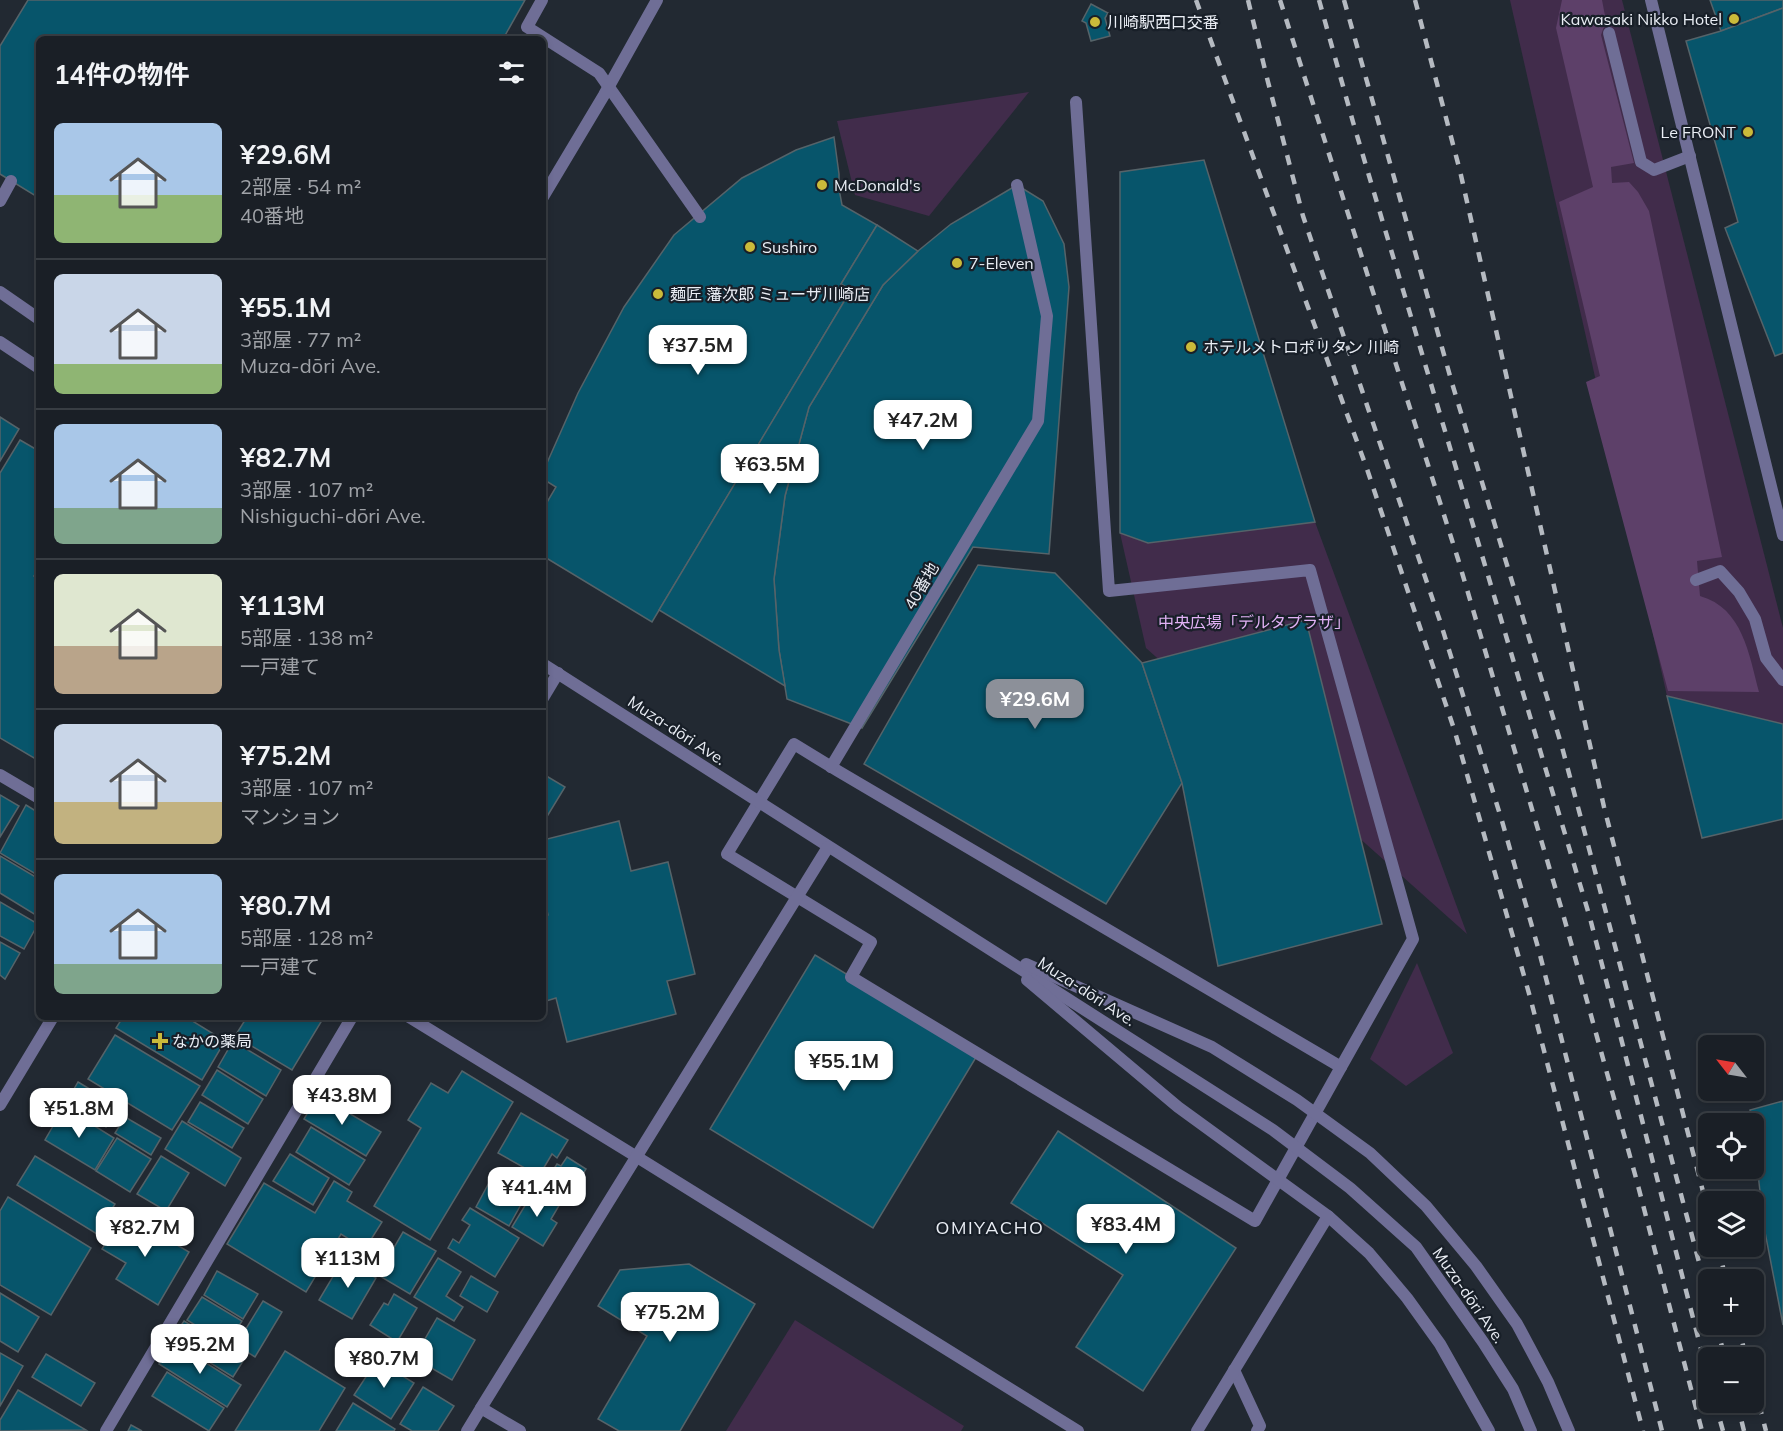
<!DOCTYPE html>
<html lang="ja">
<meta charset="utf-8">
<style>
body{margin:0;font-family:Mulish,"Noto Sans JP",sans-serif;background:#272c32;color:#f1f3f6;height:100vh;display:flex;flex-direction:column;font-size:22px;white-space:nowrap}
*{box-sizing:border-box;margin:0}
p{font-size:20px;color:#9fa2a7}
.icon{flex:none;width:33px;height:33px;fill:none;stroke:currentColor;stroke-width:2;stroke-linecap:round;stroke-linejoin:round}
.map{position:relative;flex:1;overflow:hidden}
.sheet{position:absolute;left:36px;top:36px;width:510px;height:984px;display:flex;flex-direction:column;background:#1a1f26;border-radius:9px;box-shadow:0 3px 9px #0003,0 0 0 2px #383d43}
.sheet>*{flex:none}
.needle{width:39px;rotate:301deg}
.buttons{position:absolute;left:1698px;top:1035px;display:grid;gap:12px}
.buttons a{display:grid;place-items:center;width:66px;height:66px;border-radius:9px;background:#1a1f26;box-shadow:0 3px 9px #0003,0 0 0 2px #383d43;font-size:30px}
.price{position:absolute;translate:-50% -51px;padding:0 14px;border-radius:12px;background:#fff;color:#222;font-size:20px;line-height:39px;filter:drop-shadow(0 2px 3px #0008)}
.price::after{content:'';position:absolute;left:50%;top:36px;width:18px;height:14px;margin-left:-9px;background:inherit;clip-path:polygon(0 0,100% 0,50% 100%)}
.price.current{background:#8c9099;color:#fff}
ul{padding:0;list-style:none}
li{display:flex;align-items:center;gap:18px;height:150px;padding:0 18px}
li+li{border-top:2px solid #383d43}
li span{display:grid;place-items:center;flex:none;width:168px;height:120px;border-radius:9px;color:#555}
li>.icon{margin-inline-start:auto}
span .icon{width:72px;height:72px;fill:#fffc;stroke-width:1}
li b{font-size:26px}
h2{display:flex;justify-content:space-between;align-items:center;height:72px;padding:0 18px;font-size:26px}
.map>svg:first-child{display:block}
.green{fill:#412c4b}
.forest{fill:#5d4069}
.building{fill:#07556b;stroke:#556369;stroke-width:1.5}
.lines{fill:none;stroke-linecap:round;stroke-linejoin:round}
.service{stroke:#6f6e96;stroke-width:12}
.pedestrian{stroke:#6f6e96;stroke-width:12}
.minor{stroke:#6f6e96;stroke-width:12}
.tertiary{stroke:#6f6e96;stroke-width:12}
.rail{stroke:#b5bac1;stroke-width:4.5;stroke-dasharray:10 10;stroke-linecap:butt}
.poi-dot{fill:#caba3a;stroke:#181f28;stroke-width:2}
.labels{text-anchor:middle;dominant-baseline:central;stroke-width:4.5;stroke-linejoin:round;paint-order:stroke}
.poi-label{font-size:16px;fill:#eaeef5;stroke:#181f28;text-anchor:start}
.street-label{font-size:16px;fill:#eaeef5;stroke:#181f28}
.park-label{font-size:16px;fill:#e1b1f5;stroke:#181f28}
.neighbourhood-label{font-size:18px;letter-spacing:1.5px;fill:#eaeef5;stroke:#181f28}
</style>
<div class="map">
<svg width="1783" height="1431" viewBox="0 0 1783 1431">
<rect width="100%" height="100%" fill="#222932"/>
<g class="green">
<polygon points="1510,0 1622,0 1783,628 1783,724 1667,696"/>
<polygon points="1029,92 929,216 855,195 837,121"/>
<polygon points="1315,522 1467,934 1146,648 1120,533 1148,543"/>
<polygon points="1417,963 1453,1053 1406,1086 1370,1059"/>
<polygon points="795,1320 964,1426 961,1431 726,1431"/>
</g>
<path class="forest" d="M 1562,0 L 1602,0 L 1606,21 L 1601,35 L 1634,163 L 1611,167 L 1612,183 L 1629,182 L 1638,192 L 1649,211 L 1722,557 L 1697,561 L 1700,596 C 1743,608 1749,655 1759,692 L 1668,691 L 1586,382 L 1600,376 L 1559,202 L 1593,187 L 1556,28 Z"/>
<g class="building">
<polygon points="28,0 525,0 503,39 39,39 39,198 0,174 0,46"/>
<polygon points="1710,0 1783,0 1783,8 1721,31"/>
<polygon points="1091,4 1108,13 1105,18 1110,36 1091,41 1086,23 1082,21"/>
<polygon points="1783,8 1783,353 1775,356 1725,228 1738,222 1686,41 1721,31"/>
<polygon points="834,137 839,174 839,189 842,205 877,225 841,284 851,290 652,622 543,556 543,509 556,487 543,479 543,472 578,393 624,307 674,235 742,178 796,150"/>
<polygon points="1204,160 1315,522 1148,543 1120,533 1120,172"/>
<polygon points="1017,185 1043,201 1064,244 1069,287 1049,554 973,547 862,728 787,699 779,650 774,579 785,496 809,407 883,285 918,251 951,224"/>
<polygon points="877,225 918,251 883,285 809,407 785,496 774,579 779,650 785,686 659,610 851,290 841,284"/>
<polygon points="0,417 19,429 0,461"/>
<polygon points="20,440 39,451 39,568 34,576 39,579 39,749 34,758 0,738 0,473"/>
<polygon points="978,565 1055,573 1142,663 1182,783 1106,904 864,764"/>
<polygon points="1306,620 1382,924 1218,966 1182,783 1142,663"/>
<polygon points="1667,696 1783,724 1783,819 1702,838"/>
<polygon points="543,774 565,787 543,823"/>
<polygon points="0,795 19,806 0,837"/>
<polygon points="26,805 39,813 39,876 0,853"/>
<polygon points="619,821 631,871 668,862 695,974 667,981 676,1014 567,1042 556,998 543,1002 543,916 548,915 543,893 543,840"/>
<polygon points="0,856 39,879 39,917 0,893"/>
<polygon points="0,902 38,924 24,949 0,936"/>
<polygon points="0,942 20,953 5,979 0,975"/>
<polygon points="815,955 978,1054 873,1228 710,1129"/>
<polygon points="123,1017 186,1017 225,1041 202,1080 116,1028"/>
<polygon points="247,1017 324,1017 292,1070 235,1036"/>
<polygon points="115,1035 200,1086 172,1130 88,1079"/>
<polygon points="233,1041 281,1070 266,1096 218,1067"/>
<polygon points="217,1070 263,1099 248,1124 202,1095"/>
<polygon points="462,1071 513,1102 430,1240 374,1206 421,1128 408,1120 431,1083 448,1093"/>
<polygon points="78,1082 118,1106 106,1127 66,1103"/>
<polygon points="318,1095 381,1132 366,1156 304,1119"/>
<polygon points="1783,1101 1783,1325 1764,1227 1754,1138 1754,1124 1752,1124 1750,1110"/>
<polygon points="200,1102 244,1128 232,1148 188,1122"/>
<polygon points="64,1107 114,1138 95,1170 45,1140"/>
<polygon points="521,1113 568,1140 557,1158 552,1154 539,1176 498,1153"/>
<polygon points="125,1117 161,1138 151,1155 115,1133"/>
<polygon points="182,1121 241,1158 225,1186 165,1149"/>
<polygon points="311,1127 365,1160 349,1185 296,1152"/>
<polygon points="1058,1131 1236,1248 1143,1391 1076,1347 1123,1275 1011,1203"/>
<polygon points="117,1138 151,1159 130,1192 96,1171"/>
<polygon points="290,1154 329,1178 313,1205 273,1181"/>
<polygon points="35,1156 115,1204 97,1234 17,1185"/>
<polygon points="161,1156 189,1173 166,1211 137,1194"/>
<polygon points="567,1157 586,1169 570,1195 546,1181 557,1164 561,1166"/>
<polygon points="491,1179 524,1199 509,1226 476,1207"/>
<polygon points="334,1181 352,1192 347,1201 382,1222 365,1249 341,1234 306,1292 227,1244 264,1183 315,1213"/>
<polygon points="535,1189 560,1204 551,1219 557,1223 543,1246 512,1227"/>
<polygon points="8,1197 91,1248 51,1315 0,1285 0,1211"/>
<polygon points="470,1208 519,1238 495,1277 448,1248 453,1239 459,1243 470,1225 462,1220"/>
<polygon points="123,1213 189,1252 158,1305 116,1279 126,1263 102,1249"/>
<polygon points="403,1232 436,1251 410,1294 378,1275"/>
<polygon points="344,1258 376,1278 352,1319 319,1300"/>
<polygon points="438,1258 461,1272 446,1296 463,1307 454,1321 414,1297"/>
<polygon points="689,1264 755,1304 680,1431 619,1431 598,1419 647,1336 598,1306 620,1270"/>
<polygon points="217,1271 258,1294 243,1319 204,1295"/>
<polygon points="471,1276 498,1292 487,1312 460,1296"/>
<polygon points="0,1293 39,1317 18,1352 0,1341"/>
<polygon points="394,1294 417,1308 397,1342 370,1325 384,1303 388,1305"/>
<polygon points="202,1297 242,1321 227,1345 187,1320"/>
<polygon points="263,1301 282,1312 255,1357 236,1345"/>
<polygon points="437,1318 475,1340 452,1380 414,1358"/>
<polygon points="184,1321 245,1358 233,1377 172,1339"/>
<polygon points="173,1342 241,1385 227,1407 159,1364"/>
<polygon points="285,1351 345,1388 319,1431 235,1431"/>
<polygon points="0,1353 23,1366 0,1406"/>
<polygon points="46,1354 95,1383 81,1406 32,1377"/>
<polygon points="377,1360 414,1383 391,1419 354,1395"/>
<polygon points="167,1372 224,1408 209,1431 152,1396"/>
<polygon points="423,1387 454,1406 438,1431 412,1431 400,1424"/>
<polygon points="18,1390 86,1430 0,1431 0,1420"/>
<polygon points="353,1403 395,1429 394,1431 336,1431"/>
<polygon points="131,1425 142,1431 128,1431"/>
</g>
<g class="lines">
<g class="service">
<polyline points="1609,33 1641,162 1654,170 1690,156"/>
<polyline points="0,201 11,181"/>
<polyline points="1696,580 1720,571 1739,592 1755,619 1766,658 1783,680"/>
<polyline points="1234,1370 1260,1426 1257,1431"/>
</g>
<g class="pedestrian">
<polyline points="542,0 527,27 599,73 700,217"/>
<polyline points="1076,102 1109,591 1310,570 1413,939 1341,1067"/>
<polygon points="794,744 838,771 1341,1067 1255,1221 851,977 871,942 727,854"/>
<polyline points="831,767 1038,421 1047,316 1017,185"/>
</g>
<g class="minor">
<polyline points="1651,0 1783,535"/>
<polyline points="543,698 558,673"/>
<polyline points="0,775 39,798"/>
<polyline points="409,1017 637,1157"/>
<polyline points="106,1431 352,1017"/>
<polyline points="467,1431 481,1408 520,1431"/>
<polyline points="1197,1431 1328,1216"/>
</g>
<g class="tertiary">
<polyline points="543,197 604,95 657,0"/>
<polyline points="0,292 39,319"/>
<polyline points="0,342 39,368"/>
<polyline points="543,664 1273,1130 1350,1188 1416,1247 1483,1342 1513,1389 1531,1431"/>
<polyline points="1026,964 1212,1047 1297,1100 1370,1153 1426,1206 1476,1266 1517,1324 1548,1382 1569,1431"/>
<polyline points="1027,980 1178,1107 1328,1216 1369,1253 1407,1298 1440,1344 1489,1431"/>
<polyline points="0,1105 53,1017"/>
<polyline points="637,1157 1078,1431"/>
<polyline points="481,1408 828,847"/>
</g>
<g class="rail">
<polyline points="1196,0 1367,469 1455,732 1530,997 1643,1431"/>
<polyline points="1248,0 1268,82 1303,216 1440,621 1502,821 1539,951 1662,1431"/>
<polyline points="1280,0 1458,559 1563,914 1636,1178 1702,1431"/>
<polyline points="1319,0 1353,122 1590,918 1708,1376"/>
<polyline points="1344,0 1452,383 1562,747 1708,1296"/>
<polyline points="1415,0 1460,171 1604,807 1708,1211"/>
<polyline points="1718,1246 1726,1280"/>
<polyline points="1716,1324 1725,1358"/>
<polyline points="1738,1324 1746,1358"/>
<polyline points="1754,1385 1766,1431"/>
<polyline points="1715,1402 1723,1431"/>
<polyline points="1737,1402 1744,1431"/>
</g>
</g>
<g class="poi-dot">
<circle cx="1734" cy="19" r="6"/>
<circle cx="1095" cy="22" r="6"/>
<circle cx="1748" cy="132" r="6"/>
<circle cx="822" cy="185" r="6"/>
<circle cx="750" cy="247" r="6"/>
<circle cx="957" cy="263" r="6"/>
<circle cx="658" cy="294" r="6"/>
<circle cx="1191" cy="347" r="6"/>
<path d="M157 1032h6v6h6v6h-6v6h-6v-6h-6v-6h6z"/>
</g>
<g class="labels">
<g class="poi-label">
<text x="1722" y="19" text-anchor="end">Kawasaki Nikko Hotel</text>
<text x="1107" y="22">川崎駅西口交番</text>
<text x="1736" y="132" text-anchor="end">Le FRONT</text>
<text x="834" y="185">McDonald's</text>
<text x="762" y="247">Sushiro</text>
<text x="969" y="263">7-Eleven</text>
<text x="670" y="294">麺匠 藩次郎 ミューザ川崎店</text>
<text x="1203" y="347">ホテルメトロポリタン 川崎</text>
<text x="172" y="1041">なかの薬局</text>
</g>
<g class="street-label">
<text transform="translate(921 586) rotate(-59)">40番地</text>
<text transform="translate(677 730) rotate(33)">Muza-dōri Ave.</text>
<text transform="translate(1087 991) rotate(33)">Muza-dōri Ave.</text>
<text transform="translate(1469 1295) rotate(55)">Muza-dōri Ave.</text>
</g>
<g class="park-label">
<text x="1254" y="622">中央広場「デルタプラザ」</text>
</g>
<g class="neighbourhood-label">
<text x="990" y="1227">OMIYACHO</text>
</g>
</g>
</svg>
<div class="buttons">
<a><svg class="needle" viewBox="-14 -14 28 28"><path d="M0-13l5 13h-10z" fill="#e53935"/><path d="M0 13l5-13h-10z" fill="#9fa2a7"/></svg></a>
<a><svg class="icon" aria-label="locate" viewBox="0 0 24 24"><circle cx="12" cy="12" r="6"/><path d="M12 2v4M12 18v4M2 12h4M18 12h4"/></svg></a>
<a><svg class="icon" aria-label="layers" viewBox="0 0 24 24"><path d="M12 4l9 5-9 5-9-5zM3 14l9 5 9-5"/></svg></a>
<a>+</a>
<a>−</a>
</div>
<b class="price" style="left:698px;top:376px">¥37.5M</b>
<b class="price" style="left:923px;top:451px">¥47.2M</b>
<b class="price" style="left:770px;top:495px">¥63.5M</b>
<b class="price current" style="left:1035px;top:730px">¥29.6M</b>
<b class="price" style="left:844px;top:1092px">¥55.1M</b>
<b class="price" style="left:342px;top:1126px">¥43.8M</b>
<b class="price" style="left:79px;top:1139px">¥51.8M</b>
<b class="price" style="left:537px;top:1218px">¥41.4M</b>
<b class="price" style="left:1126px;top:1255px">¥83.4M</b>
<b class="price" style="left:145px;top:1258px">¥82.7M</b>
<b class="price" style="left:348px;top:1289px">¥113M</b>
<b class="price" style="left:670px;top:1343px">¥75.2M</b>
<b class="price" style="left:200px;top:1375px">¥95.2M</b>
<b class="price" style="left:384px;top:1389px">¥80.7M</b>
<section class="sheet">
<h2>14件の物件<svg class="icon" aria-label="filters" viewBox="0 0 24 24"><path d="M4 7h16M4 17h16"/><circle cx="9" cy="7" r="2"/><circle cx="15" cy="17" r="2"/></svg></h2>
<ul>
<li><span style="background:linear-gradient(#a9c7e8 60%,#8fb573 0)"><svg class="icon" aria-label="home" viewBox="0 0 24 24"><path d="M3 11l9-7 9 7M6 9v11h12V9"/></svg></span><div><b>¥29.6M</b><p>2部屋 · 54 m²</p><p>40番地</p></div></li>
<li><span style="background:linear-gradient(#c9d6e8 75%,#8fb573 0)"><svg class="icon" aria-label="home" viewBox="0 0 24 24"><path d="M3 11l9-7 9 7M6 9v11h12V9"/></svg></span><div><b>¥55.1M</b><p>3部屋 · 77 m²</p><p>Muza-dōri Ave.</p></div></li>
<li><span style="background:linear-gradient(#a9c7e8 70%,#7fa58c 0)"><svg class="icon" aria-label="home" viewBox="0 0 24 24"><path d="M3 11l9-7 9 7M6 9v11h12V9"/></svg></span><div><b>¥82.7M</b><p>3部屋 · 107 m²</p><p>Nishiguchi-dōri Ave.</p></div></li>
<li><span style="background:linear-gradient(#dfe7d0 60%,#b9a48a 0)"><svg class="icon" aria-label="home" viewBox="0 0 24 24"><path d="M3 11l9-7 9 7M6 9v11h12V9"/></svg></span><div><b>¥113M</b><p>5部屋 · 138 m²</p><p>一戸建て</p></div></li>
<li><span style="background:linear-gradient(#c9d6e8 65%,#c2b280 0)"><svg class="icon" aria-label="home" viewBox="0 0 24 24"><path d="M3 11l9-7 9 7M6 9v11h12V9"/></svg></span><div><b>¥75.2M</b><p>3部屋 · 107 m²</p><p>マンション</p></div></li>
<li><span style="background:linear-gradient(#a9c7e8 75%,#7fa58c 0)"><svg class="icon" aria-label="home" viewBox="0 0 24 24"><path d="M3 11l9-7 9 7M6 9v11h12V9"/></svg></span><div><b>¥80.7M</b><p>5部屋 · 128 m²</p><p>一戸建て</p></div></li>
</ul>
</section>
</div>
